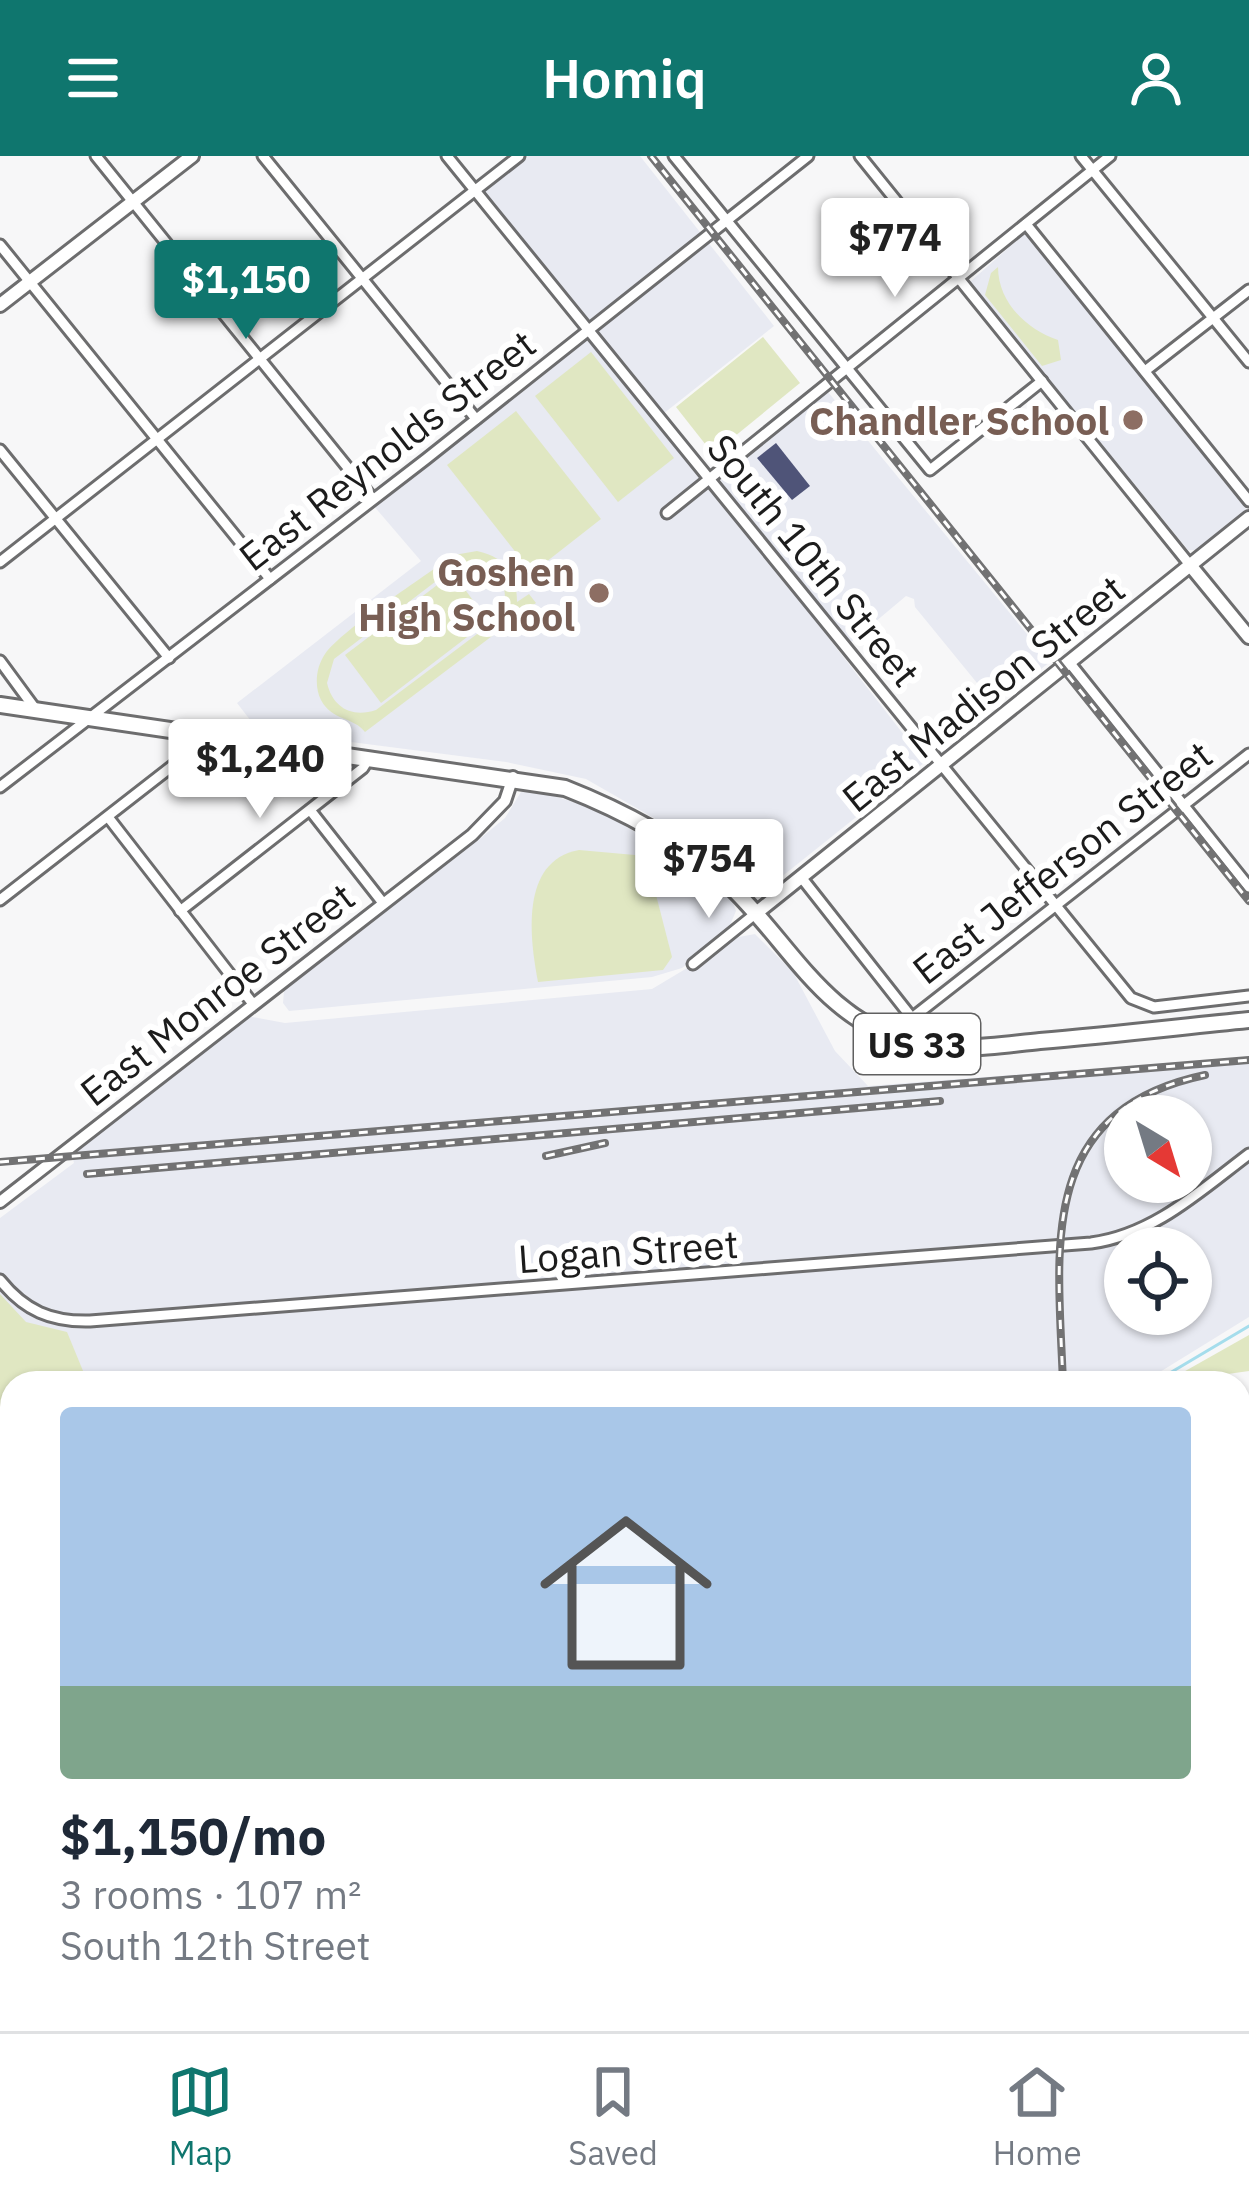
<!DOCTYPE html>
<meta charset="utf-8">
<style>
body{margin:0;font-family:"IBM Plex Sans",sans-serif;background:#f2f2f3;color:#1f2937;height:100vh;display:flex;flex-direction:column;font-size:45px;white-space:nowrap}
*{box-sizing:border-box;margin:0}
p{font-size:39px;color:#747a83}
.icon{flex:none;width:66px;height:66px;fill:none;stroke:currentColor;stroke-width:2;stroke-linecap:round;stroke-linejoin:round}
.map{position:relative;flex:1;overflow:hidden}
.drawer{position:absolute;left:0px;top:1215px;width:1251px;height:660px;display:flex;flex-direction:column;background:#fff;border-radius:36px 36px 0 0;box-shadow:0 3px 9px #0004}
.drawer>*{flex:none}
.needle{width:78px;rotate:142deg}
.buttons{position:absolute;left:1104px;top:939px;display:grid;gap:24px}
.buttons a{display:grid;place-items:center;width:108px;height:108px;border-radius:50%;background:#fff;box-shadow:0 3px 9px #0004;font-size:60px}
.price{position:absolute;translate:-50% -102px;padding:0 27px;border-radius:12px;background:#fff;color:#222;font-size:39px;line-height:78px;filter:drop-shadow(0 3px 6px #0008)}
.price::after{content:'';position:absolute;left:50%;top:72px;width:36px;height:27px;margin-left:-18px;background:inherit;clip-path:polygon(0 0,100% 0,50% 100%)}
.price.active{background:#0f766e;color:#fff}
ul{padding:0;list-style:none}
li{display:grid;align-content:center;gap:24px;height:636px;padding:0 60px}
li+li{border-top:3px solid #e0e1e3}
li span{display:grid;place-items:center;height:372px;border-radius:12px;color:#555}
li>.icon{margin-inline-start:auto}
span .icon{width:216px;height:216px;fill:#fffc;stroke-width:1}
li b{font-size:51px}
header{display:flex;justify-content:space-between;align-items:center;height:156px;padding:0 60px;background:#0f766e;color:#fff;font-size:54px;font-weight:600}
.tabs{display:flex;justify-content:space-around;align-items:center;height:168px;border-top:3px solid #e0e1e3;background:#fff;font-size:33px;color:#747a83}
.tabs a{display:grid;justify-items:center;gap:6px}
.tabs .active{color:#0f766e}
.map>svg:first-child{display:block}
.commercial{fill:#fde7e8}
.built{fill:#e8eaf2;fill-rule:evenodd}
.green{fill:#e0e7c2;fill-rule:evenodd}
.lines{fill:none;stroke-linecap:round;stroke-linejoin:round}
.stream{stroke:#a5ddec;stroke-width:3}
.building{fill:#4f5478}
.minor-casing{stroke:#6d6d6e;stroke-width:15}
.tertiary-casing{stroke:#6d6d6e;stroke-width:16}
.secondary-casing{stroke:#6d6d6e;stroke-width:18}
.trunk-casing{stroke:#6d6d6e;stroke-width:20}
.minor{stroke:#fff;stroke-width:9}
.tertiary{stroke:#fff;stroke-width:10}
.secondary{stroke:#fff;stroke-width:12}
.trunk{stroke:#fff;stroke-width:14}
.rail-casing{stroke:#727273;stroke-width:8}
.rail{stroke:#fff;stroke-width:3;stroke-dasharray:9;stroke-linecap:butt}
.education-dot{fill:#8d6e63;stroke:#fff;stroke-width:4.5}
.labels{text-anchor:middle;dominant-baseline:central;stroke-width:12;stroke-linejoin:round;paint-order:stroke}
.shield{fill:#fff;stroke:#606060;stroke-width:3}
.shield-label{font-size:36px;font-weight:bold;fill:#1c1c1c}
.education-label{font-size:39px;font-weight:bold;fill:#785e54;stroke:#fff;text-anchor:end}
.street-label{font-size:39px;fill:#1c1c1c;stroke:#fff}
</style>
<header><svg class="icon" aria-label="menu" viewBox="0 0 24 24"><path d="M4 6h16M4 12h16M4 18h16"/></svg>Homiq<svg class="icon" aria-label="person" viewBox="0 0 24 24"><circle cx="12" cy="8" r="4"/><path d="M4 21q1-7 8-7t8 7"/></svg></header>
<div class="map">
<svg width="1249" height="1875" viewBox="0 0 1249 1875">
<rect width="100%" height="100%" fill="#f7f7f8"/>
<polygon class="commercial" points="865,1863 1010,1863 1012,1875 872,1875"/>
<g class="built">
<polygon points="528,0 640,0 774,170 663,258 484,35"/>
<polygon points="1024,78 1040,91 1246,348 1245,355 1197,394 1188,394 970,126"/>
<polygon points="588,182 722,345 729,339 720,323 828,236 1050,506 995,549 915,451 914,443 906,440 850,487 841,477 831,485 925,606 765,734 751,731 706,692 586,623 506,606 258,574 237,547 421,405 373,349"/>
<polygon points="530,633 597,653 695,712 731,741 736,755 727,776 682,812 652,821 289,855 283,847 284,835 482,681 505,662 521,636"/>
<path d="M 755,778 L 793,816 L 835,895 L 868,930 L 1249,901 L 1249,1161 L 1142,1227 L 882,1227 L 827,1216 L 750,1227 L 12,1227 L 12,1305 L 0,1297 L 0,1062 L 74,1007 L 71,997 L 247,860 L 285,867 L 652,833 L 739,781 ZM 1125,960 L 1191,960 L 1191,1026 L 1125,1026 ZM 1125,1092 L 1191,1092 L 1191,1158 L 1125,1158 Z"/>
<polygon points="1249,1545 1249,1830 1239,1824 1239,1553"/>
</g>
<g class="green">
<path d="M 998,111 C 998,146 1026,173 1058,184 L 1061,204 L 1042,210 L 985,139 L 991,117 Z"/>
<polygon points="763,181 800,227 713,298 676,251"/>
<polygon points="591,196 674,302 618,346 535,240"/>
<polygon points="516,255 601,363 532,417 447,309"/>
<path d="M 477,395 C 505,401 517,418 517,446 L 529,438 L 536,447 L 365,576 C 354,561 332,565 321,544 C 314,530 316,511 325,498 C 344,472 424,421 454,399 ZM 475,406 C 504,414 513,438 497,463 L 376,554 C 352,562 333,552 327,527 L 334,503 L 452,413 Z"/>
<polygon points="453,417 488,465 381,547 345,499"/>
<path d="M 579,694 L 646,700 L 672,801 L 663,814 L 538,826 C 530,784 519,705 579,694 Z"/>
<polygon points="0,1138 26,1166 67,1176 88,1227 12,1227 12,1301 0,1293"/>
<polygon points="1249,1179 1249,1215 1164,1227"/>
<polygon points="0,1307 12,1317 12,1863 354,1863 363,1875 0,1875"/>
<polygon points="1239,1794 1249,1809 1249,1875 1006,1875 1002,1869 1006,1863 1239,1863"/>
<polygon points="558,1863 852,1863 859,1875 568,1875"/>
</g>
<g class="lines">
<g class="stream">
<polyline points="777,1227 831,1219 870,1227"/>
<polyline points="1153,1227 1249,1170"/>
<polyline points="0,1301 12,1309"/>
<polyline points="0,1679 12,1670"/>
<polyline points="1239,1839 1249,1831"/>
<polyline points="93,1863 117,1875"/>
<polyline points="275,1863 285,1875"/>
<polyline points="1194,1863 1204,1875"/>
<polyline points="1235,1863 1244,1875"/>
<polyline points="1020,1866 1022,1863"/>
</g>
</g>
<polygon class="building" points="776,287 810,330 792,344 757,302"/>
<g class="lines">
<g class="minor-casing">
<g id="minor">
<polyline points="96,0 373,343"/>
<polyline points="263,0 476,263"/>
<polyline points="447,0 1131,842 1154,851 1249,840"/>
<polyline points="674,0 930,314 1042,225"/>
<polyline points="860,0 1190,409"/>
<polyline points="1081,0 1249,206"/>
<polyline points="1026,68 1249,345"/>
<polyline points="0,89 270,423"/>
<polyline points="1145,215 1249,134"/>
<polyline points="0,294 169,502"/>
<polyline points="667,357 1110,0"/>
<polyline points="0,406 519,0"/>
<polyline points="0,505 36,554"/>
<polyline points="1069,506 1249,731"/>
<polyline points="0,631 426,303 808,0"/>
<polyline points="310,654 383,747"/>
<polyline points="108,661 253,848"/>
<polyline points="801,721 912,862 1249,598"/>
<polyline points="0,744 198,590 208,577"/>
<polyline points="180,755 363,612 369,602"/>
<polyline points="693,808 755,758"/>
<path d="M 0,1124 C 25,1155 51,1166 90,1165 L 1091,1087 C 1153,1079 1200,1035 1249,998"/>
<polyline points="1239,1443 1249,1455"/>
</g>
</g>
<g class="tertiary-casing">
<polyline id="tertiary" points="0,1046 472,679 505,645 513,621"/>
</g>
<g class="secondary-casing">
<g id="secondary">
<polyline points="0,149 192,0"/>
<polyline points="1190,409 1249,481"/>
<polyline points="755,758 1249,362"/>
<polyline points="1239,1406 1249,1392"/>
<polyline points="891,1875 900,1863"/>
</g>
</g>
<g class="trunk-casing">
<path id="trunk" d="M 0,549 L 565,632 C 621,654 687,688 730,730 C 791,788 824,865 913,887 C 954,897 999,889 1040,885 C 1110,879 1179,871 1249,864"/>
</g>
<use href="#minor" class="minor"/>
<use href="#tertiary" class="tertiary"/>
<use href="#secondary" class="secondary"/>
<use href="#trunk" class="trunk"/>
<g class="rail-casing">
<g id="rail">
<polyline points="651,0 1249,745"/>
<polyline points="546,1000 605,987"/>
<polyline points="0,1006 1249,904"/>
<polyline points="87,1018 940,945"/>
<path d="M 1063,1227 C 1058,1093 1035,955 1205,919"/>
</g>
</g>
<use href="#rail" class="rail"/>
</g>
<g class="education-dot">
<circle cx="1133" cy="264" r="12"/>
<circle cx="599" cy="437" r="12"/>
</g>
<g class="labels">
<rect class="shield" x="854" y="858" width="126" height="60" rx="9"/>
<g class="shield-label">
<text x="917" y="888">US 33</text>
</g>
<g class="education-label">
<text x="1109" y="264">Chandler School</text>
<text x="575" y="415">Goshen<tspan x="575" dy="45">High School</tspan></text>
</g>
<g class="street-label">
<text transform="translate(387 294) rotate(-38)">East Reynolds Street</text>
<text transform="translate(814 404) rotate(51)">South 10th Street</text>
<text transform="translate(983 537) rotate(-39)">East Madison Street</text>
<text transform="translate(1062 706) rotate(-38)">East Jefferson Street</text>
<text transform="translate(217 838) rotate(-38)">East Monroe Street</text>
<text transform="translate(628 1095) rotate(-4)">Logan Street</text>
</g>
</g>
</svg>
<div class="buttons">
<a><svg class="needle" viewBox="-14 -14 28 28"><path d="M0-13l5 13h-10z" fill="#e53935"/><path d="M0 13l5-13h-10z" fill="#747a83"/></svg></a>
<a><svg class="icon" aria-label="locate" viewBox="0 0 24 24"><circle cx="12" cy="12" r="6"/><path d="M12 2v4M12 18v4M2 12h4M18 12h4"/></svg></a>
</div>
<b class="price" style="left:895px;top:144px">$774</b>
<b class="price active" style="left:246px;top:186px">$1,150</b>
<b class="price" style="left:260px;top:665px">$1,240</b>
<b class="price" style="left:709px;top:765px">$754</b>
<section class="drawer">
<ul>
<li><span style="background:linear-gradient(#a9c7e8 75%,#7fa58c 0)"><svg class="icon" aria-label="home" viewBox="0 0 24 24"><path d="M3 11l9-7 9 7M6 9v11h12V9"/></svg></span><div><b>$1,150/mo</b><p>3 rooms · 107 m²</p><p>South 12th Street</p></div></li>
</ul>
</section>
</div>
<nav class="tabs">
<a class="active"><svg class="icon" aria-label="map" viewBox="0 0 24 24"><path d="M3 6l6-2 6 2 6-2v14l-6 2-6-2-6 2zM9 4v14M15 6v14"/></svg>Map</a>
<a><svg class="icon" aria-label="saved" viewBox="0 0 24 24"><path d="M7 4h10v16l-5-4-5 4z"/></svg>Saved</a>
<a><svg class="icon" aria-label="home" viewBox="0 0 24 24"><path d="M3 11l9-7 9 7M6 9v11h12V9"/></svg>Home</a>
</nav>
